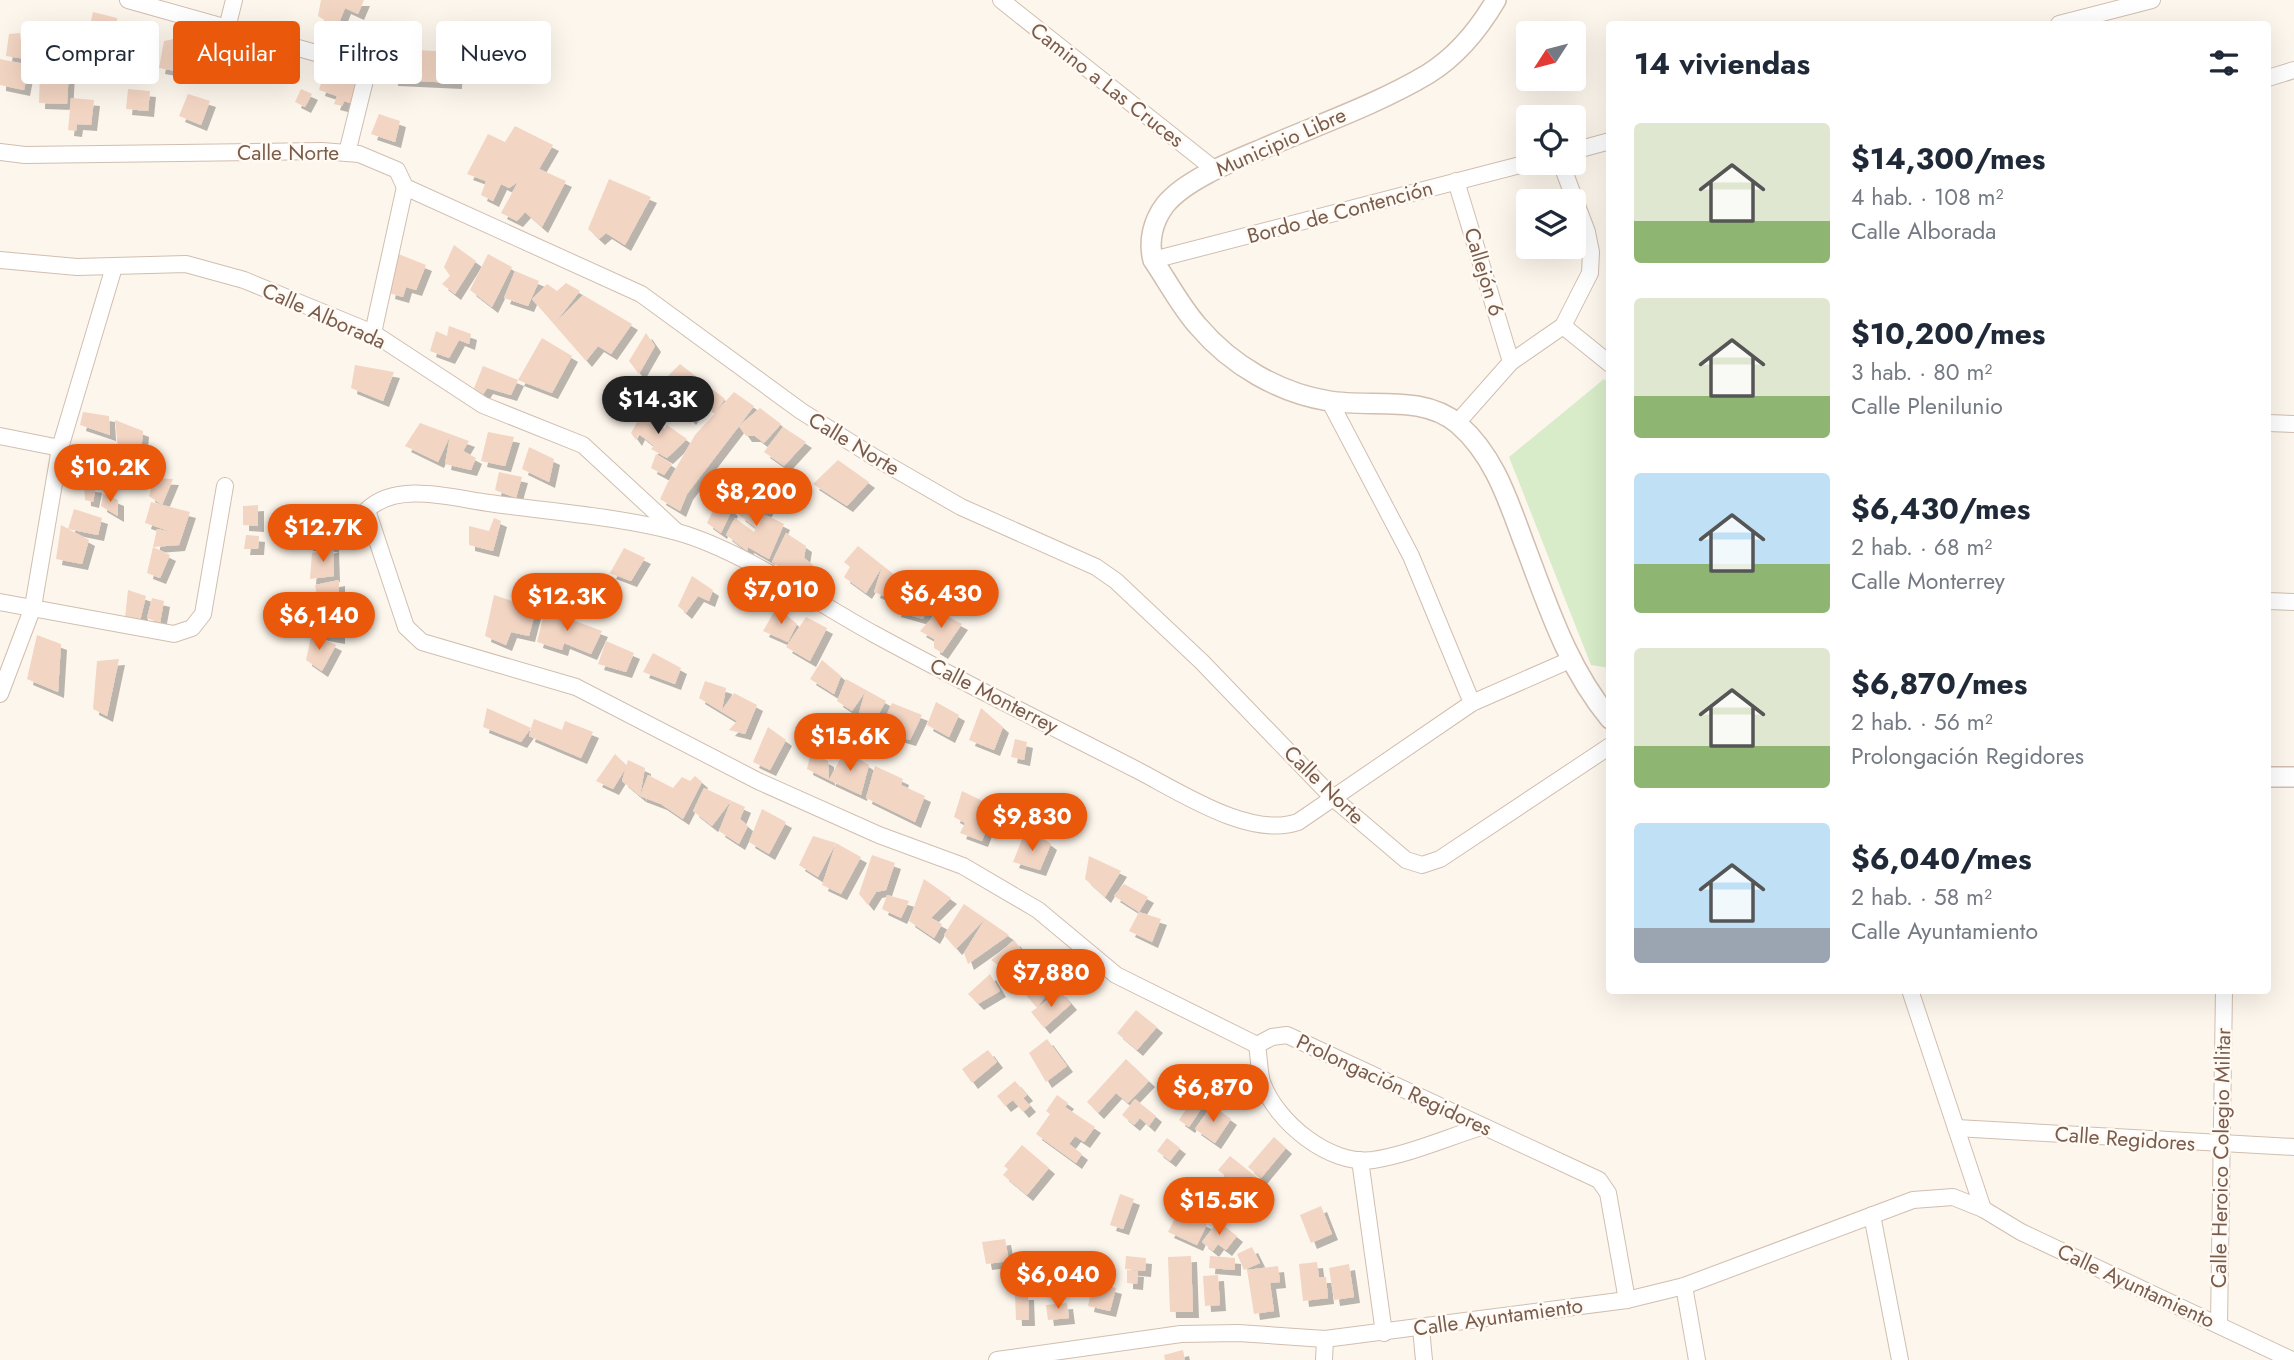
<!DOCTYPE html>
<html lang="es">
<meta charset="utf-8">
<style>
body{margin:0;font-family:Jost,sans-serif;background:#f2f2f3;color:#1f2937;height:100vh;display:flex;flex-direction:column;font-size:26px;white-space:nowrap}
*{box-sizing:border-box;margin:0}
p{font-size:23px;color:#747a83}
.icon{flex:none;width:38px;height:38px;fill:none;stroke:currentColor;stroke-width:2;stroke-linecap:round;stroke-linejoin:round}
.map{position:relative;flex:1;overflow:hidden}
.sheet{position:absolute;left:1606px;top:21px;width:665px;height:973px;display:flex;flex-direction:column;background:#fff;border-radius:7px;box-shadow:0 7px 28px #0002}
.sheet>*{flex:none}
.hud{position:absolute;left:21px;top:21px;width:665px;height:63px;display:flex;gap:14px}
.needle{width:46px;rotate:234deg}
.fabs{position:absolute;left:1516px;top:21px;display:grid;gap:14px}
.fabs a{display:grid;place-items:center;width:70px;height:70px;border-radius:7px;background:#fff;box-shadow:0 7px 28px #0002;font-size:35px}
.price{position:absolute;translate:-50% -60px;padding:0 16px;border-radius:24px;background:#ea580c;color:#fff;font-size:23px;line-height:46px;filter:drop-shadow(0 2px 4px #0008)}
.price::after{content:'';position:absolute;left:50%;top:42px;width:21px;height:16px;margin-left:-10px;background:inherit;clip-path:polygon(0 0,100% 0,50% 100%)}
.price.active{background:#222;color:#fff}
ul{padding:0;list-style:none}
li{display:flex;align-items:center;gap:21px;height:175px;padding:0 28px}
li span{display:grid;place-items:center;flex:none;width:196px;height:140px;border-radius:7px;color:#555}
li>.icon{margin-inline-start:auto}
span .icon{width:84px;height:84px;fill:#fffc;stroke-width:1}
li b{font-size:30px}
h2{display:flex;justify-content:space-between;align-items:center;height:84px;padding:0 28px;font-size:30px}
.tag{padding:0 24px;border-radius:7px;background:#fff;box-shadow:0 7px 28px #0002;font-size:24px;line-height:63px}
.tag.active{background:#ea580c;color:#fff}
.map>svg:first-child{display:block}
.green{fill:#d8ecc9}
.building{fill:#f3d5c3;filter:url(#shadow)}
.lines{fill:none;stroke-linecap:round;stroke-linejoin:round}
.minor-casing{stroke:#d1beb0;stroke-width:18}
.tertiary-casing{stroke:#d1beb0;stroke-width:22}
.minor{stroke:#fff;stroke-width:16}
.tertiary{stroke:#fff;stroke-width:19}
.labels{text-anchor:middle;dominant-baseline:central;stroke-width:5;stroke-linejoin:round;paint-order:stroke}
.street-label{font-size:21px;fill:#7a5c4d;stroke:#fffaf3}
</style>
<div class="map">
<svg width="2294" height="1360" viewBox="0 0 2294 1360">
<defs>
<filter id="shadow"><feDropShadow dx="6" dy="6" stdDeviation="0" flood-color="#0004"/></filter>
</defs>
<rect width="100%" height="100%" fill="#fdf6ec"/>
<polygon class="green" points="1604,379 1610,384 1610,668 1591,665 1509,457"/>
<g class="building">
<polygon points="321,0 364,0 358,14 345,8 337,28 318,16"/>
<polygon points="93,12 117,18 118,35 123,35 117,60 84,52"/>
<polygon points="176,25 192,28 188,48 201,51 197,75 159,68 164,41 174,39"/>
<polygon points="20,33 21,43 36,45 33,60 6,56 9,34"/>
<polygon points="277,47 292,52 287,69 272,64"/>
<polygon points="393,49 457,52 456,83 392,80"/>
<polygon points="0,59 29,65 24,90 0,85"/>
<polygon points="335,66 362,76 353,104 344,101 342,106 334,104 337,96 319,90 324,73 332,75"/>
<polygon points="40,70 69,71 67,104 39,103"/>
<polygon points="128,89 150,91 148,111 126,109"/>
<polygon points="301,89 312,94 305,107 295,102"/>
<polygon points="188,94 210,101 201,125 179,116"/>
<polygon points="71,98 94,100 91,125 77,124 76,131 68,130"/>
<polygon points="379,114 400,121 395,142 371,134"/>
<polygon points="515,126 553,145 539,169 566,181 542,227 525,212 517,221 501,213 518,182 509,188 501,184 493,201 481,195 486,181 467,174 488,134 505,142"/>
<polygon points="609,179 651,197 625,245 606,233 599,239 588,229"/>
<polygon points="454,245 476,261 455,294 442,284 450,276 444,267"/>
<polygon points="396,253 426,265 416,290 406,287 403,297 389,293"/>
<polygon points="488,254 512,267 492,307 470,290"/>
<polygon points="515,271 539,281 528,306 504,298"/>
<polygon points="566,283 580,291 555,323 583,295 632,324 611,354 598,346 586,361 532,299 547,284 557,291"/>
<polygon points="449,326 471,334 469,344 459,340 449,358 430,351 436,331 447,336"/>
<polygon points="646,333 655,346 639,374 629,361"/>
<polygon points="542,338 572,356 552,393 518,380"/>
<polygon points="680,364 725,399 715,413 702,402 690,419 679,406 691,392 685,384 673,394 662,382"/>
<polygon points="355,365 394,372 383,401 351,388"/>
<polygon points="483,366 518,380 511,395 487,388 482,396 474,388"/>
<polygon points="734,392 754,406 739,426 760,408 781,424 764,443 755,436 746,436 739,426 687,494 680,511 660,499 668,482 695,435"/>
<polygon points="83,412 109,416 110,435 80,425"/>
<polygon points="643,412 665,429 667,425 687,439 667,458 651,449 654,446 639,434 636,440 631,433"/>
<polygon points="115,420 143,431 141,453 118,448"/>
<polygon points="420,423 469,441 463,451 476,458 471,470 445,464 450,436 438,462 405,446"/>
<polygon points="783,427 806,442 784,466 764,452"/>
<polygon points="488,432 514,437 505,466 481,461"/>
<polygon points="529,447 554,459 549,482 522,469"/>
<polygon points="656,454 672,464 664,475 651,468"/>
<polygon points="838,460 869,482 847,506 813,484"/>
<polygon points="735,470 749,481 737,508 719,496"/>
<polygon points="499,472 522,477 516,498 495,490"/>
<polygon points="154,478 173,479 162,505 149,496"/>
<polygon points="84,485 96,487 93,502 85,500"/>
<polygon points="748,492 768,507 764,514 784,524 769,559 748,547 747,551 726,535 735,518 754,532 756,528 739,515"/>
<polygon points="103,494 118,500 118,516 101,506"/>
<polygon points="718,500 732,510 721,533 707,523"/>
<polygon points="151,502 190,512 179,545 153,547 157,529 172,532 145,523"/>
<polygon points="258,505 258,526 243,525 243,506"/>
<polygon points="74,509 102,518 98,535 68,529"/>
<polygon points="307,515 331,521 333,546 307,545"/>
<polygon points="494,518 501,521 493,551 469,545 469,526 489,531"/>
<polygon points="61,525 89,540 82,564 56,559"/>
<polygon points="786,533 806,546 804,558 813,565 801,581 772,562"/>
<polygon points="246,535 259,536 258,549 244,549"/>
<polygon points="333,546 334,576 310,579 312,553"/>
<polygon points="858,546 901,580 894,600 874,592 882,567 866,593 844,577 850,567 844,562"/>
<polygon points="153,547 170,555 160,578 147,573"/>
<polygon points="624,548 645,558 631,581 610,573"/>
<polygon points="692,576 713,590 709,601 698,596 686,613 678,606"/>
<polygon points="339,580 339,638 312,633 319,606 315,585"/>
<polygon points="908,583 932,595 923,619 895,611"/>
<polygon points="128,590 146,596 140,621 125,618"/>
<polygon points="494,595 536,609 529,636 511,632 506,645 485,636"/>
<polygon points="152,598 164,601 160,623 147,618"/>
<polygon points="777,607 797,624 788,642 763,631"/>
<polygon points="545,610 602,631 591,654 564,643 562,650 537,642"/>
<polygon points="938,611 962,624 942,653 934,648 934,639 920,631"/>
<polygon points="806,617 827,628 810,661 786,647"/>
<polygon points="312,633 336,645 322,671 306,660"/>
<polygon points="37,635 61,644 58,692 27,679"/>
<polygon points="606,641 634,653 626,672 598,664"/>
<polygon points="653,653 681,668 675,684 643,672"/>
<polygon points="119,659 107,716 93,709 97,661"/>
<polygon points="822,660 841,676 834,694 810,679"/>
<polygon points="846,679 886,701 874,722 859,713 865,692 852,711 837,701"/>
<polygon points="705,681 726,688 722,710 734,693 757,705 745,734 729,730 737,721 699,698"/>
<polygon points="936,702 959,715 949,737 927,725"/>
<polygon points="892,703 922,715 910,740 879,731"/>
<polygon points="487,708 531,728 534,719 562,730 565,721 593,732 581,758 529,736 531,728 521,742 483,727"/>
<polygon points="981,708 1003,727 994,750 969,740"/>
<polygon points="768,727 786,740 770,770 753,762"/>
<polygon points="1015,739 1027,742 1024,760 1011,757"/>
<polygon points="845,750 869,765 861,795 829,780"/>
<polygon points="811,752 828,761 829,780 807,769"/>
<polygon points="615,754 627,766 613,789 596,781"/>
<polygon points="628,760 645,768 640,796 648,775 673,788 682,777 690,781 695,776 702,782 683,819 661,804 640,796 622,781"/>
<polygon points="875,766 903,779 901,785 925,796 915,822 866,798"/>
<polygon points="704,788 745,807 740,819 748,826 739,844 719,831 731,801 712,826 693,811"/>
<polygon points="962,791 995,807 982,841 960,833 965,823 954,817"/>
<polygon points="762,809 786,822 769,854 749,842"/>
<polygon points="813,836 836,843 861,857 841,894 822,885 836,843 818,877 799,865"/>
<polygon points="1040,836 1051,844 1040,870 1013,862 1023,837 1036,845"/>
<polygon points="872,855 895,863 886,890 876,892 868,905 859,894"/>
<polygon points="1089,856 1121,871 1105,897 1085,879"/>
<polygon points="924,879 951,898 931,918 942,924 934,938 909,921"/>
<polygon points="1124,884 1148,897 1139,912 1114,896"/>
<polygon points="887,895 909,901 901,918 882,909"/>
<polygon points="964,904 1009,935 968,964 964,953 985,919 956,949 944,935"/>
<polygon points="1139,912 1161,919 1152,942 1129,931"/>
<polygon points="1014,940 1024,953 1008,972 991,960"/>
<polygon points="1040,956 1056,982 1037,1008 1015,982"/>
<polygon points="990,974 1000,991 978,1004 968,994"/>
<polygon points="1060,991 1071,1004 1044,1028 1031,1012"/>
<polygon points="1136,1010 1157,1027 1137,1050 1117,1033"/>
<polygon points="1047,1039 1067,1066 1046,1082 1029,1053"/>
<polygon points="988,1050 997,1062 972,1083 962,1069"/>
<polygon points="1126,1059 1149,1081 1128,1103 1116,1093 1098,1113 1087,1102"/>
<polygon points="1015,1081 1027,1095 1023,1098 1030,1106 1023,1112 1013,1100 1005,1106 997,1096"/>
<polygon points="1196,1094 1207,1100 1189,1127 1179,1120"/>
<polygon points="1057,1095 1068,1103 1065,1107 1095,1127 1084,1142 1075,1136 1069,1144 1082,1154 1076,1163 1036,1134 1050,1114 1046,1111"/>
<polygon points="1135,1099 1156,1116 1149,1126 1140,1118 1134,1125 1122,1115"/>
<polygon points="1212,1105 1231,1119 1215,1143 1195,1129"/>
<polygon points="1274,1137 1286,1148 1261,1178 1248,1167"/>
<polygon points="1167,1138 1180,1148 1170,1161 1157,1151"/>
<polygon points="1022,1145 1049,1168 1027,1195 1003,1175 1008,1169 1004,1166"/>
<polygon points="1230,1156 1259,1179 1250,1190 1241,1183 1238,1186 1218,1170"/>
<polygon points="1120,1194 1134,1199 1123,1229 1110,1225"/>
<polygon points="1321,1206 1332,1234 1311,1243 1300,1215"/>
<polygon points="1179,1210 1207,1224 1197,1245 1168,1232"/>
<polygon points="1218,1221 1237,1236 1226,1250 1218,1244 1213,1251 1202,1242"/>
<polygon points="1005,1239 1009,1261 986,1264 982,1242"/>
<polygon points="1252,1247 1260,1263 1244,1270 1237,1254"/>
<polygon points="1126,1256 1146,1258 1145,1271 1125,1269"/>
<polygon points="1191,1256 1193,1312 1170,1312 1168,1257"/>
<polygon points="1210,1256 1235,1258 1235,1270 1209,1268"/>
<polygon points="1317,1262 1319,1277 1326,1277 1328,1298 1303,1301 1299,1264"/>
<polygon points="1349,1264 1354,1297 1334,1300 1329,1268"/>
<polygon points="1278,1266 1280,1282 1270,1283 1274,1311 1254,1314 1247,1270"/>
<polygon points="1127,1270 1138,1271 1137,1284 1127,1283"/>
<polygon points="1218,1275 1220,1305 1205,1306 1203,1276"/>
<polygon points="1093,1282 1116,1288 1110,1311 1088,1306"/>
<polygon points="1015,1294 1028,1294 1029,1320 1016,1320"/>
<polygon points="1067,1303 1069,1318 1048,1320 1046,1305"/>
<polygon points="1183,1350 1185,1360 1165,1360 1164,1355"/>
</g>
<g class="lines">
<g class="minor-casing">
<g id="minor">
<polyline points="128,0 362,66 365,80 347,153"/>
<polyline points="1001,0 1214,169"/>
<polyline points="2059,24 2152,0"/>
<polyline points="227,28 234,0"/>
<polyline points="2268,78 2294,70"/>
<polyline points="1573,151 1610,141"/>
<polyline points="0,152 25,155 322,151 359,154 397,170 405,187 641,294 801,411 874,457 961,507 1096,567 1116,581 1202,662 1333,798 1406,860 1422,865 1440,859 1610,746"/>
<polyline points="1456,181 1511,362"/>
<polyline points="0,260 77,267 186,264 244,280 373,333 483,405 583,445 677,532"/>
<polyline points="1153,260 1528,163"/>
<polyline points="1563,326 1610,364"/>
<polyline points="373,333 405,187"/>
<polyline points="1330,402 1411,556 1472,703"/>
<polyline points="1457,423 1511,362 1563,326 1590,273 1591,252 1587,232 1561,163"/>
<polyline points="2268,423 2294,424"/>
<polyline points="0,436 60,448"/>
<polyline points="2268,601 2294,602"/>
<polyline points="0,602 174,634 192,628 203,614 225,486"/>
<path d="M 1570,660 L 1472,703 L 1298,822 C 1250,839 1180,792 1137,770 C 1049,725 960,681 874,634 C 816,602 739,549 677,532 C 616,516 551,512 489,503 C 452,498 397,481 367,510 L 406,627 L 422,642 L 576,687 L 758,781 L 879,835 L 963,866 L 1038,910 L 1116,975 L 1257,1045 L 1272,1037 L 1287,1035 L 1599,1180 L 1608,1193 L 1627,1300"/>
<polyline points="0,694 33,607 60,448 114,267"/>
<polyline points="1910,990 1983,1209"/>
<path d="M 1257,1045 C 1259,1057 1259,1071 1262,1082 C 1276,1122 1330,1166 1373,1160 C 1410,1154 1446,1138 1481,1127"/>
<polyline points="1956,1128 2294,1147"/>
<polyline points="1360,1160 1384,1333"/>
<polyline points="1872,1215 1900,1360"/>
<polyline points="1684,1286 1697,1360"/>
<polyline points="2219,1325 2224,990"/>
<polyline points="1421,1328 1424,1360"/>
<polyline points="997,1360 1181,1334 1238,1333 1325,1339 1627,1300 1684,1286 1913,1200 1953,1197 1983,1209 2021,1232 2292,1360"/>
<polyline points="1324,1360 1325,1339"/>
</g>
</g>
<g class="tertiary-casing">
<g id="tertiary">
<path d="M 1496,0 C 1479,29 1457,56 1428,74 C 1376,105 1317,125 1262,149 C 1233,161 1185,180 1165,205 C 1153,221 1148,241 1153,260 C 1168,282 1181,307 1198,326 C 1231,365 1279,393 1329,401 C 1371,408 1423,394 1458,424 C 1494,455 1508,500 1524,543 C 1548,606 1567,667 1610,719"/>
<polyline points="2268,777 2294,777"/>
</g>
</g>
<use href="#minor" class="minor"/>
<use href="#tertiary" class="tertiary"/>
</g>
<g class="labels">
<g class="street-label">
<text transform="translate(1107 85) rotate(38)">Camino a Las Cruces</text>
<text transform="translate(1281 142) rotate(-24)">Municipio Libre</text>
<text x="288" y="153">Calle Norte</text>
<text transform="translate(1340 212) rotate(-15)">Bordo de Contención</text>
<text transform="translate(1484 272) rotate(73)">Callejón 6</text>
<text transform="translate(324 316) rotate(24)">Calle Alborada</text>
<text transform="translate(854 444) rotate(31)">Calle Norte</text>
<text transform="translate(994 696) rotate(27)">Calle Monterrey</text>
<text transform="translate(1324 785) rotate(44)">Calle Norte</text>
<text transform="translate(1394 1085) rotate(25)">Prolongación Regidores</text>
<text transform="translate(2125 1139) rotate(4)">Calle Regidores</text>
<text transform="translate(2221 1158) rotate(-89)">Calle Heroico Colegio Militar</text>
<text transform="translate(2136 1286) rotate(25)">Calle Ayuntamiento</text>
<text transform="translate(1498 1317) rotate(-8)">Calle Ayuntamiento</text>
</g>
</g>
</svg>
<div class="fabs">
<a><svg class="needle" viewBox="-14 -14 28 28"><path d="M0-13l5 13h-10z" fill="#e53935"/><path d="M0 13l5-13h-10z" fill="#747a83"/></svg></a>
<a><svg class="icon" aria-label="locate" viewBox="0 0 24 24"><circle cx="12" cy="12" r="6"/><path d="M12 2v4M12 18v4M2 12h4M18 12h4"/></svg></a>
<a><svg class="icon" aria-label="layers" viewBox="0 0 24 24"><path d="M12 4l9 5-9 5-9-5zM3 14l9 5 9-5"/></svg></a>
</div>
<b class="price active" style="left:658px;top:436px">$14.3K</b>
<b class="price" style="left:110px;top:504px">$10.2K</b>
<b class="price" style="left:756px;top:528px">$8,200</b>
<b class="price" style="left:323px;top:564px">$12.7K</b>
<b class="price" style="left:781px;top:626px">$7,010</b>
<b class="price" style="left:941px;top:630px">$6,430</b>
<b class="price" style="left:567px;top:633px">$12.3K</b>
<b class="price" style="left:319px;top:652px">$6,140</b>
<b class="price" style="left:850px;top:773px">$15.6K</b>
<b class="price" style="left:1032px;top:853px">$9,830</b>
<b class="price" style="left:1051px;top:1009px">$7,880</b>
<b class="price" style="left:1213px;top:1124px">$6,870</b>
<b class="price" style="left:1219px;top:1237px">$15.5K</b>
<b class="price" style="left:1058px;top:1311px">$6,040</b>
<div class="hud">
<a class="tag">Comprar</a>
<a class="tag active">Alquilar</a>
<a class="tag">Filtros</a>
<a class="tag">Nuevo</a>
</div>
<section class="sheet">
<h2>14 viviendas<svg class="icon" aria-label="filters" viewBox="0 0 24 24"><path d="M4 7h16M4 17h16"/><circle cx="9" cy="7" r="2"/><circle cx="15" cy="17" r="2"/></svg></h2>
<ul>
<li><span style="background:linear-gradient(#dfe7d0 70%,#8fb573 0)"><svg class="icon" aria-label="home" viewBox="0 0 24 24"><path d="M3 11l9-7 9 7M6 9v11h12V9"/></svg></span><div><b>$14,300/mes</b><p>4 hab. · 108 m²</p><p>Calle Alborada</p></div></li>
<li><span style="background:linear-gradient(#dfe7d0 70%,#8fb573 0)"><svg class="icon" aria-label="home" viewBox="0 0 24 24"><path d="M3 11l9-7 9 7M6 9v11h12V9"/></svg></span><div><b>$10,200/mes</b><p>3 hab. · 80 m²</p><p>Calle Plenilunio</p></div></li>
<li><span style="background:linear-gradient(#bfe0f5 65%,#8fb573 0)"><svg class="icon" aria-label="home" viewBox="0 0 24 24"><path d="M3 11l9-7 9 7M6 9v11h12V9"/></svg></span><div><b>$6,430/mes</b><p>2 hab. · 68 m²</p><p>Calle Monterrey</p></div></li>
<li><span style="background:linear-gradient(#dfe7d0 70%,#8fb573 0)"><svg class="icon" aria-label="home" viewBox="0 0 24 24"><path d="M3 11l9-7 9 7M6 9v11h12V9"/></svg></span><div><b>$6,870/mes</b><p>2 hab. · 56 m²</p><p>Prolongación Regidores</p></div></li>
<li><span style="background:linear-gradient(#bfe0f5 75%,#9aa5b1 0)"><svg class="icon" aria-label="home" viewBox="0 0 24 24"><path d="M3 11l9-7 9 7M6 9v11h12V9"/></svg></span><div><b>$6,040/mes</b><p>2 hab. · 58 m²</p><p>Calle Ayuntamiento</p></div></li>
</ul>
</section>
</div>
